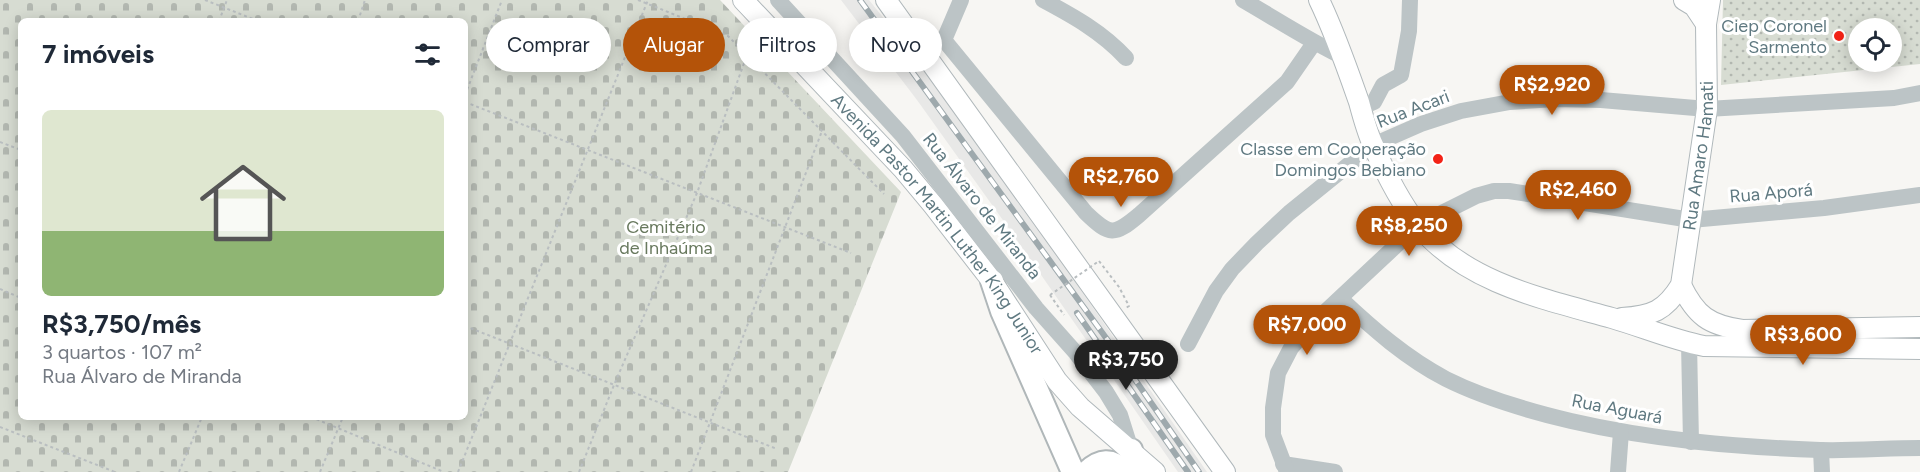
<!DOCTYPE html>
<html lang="pt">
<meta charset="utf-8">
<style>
body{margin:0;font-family:Figtree,sans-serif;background:#f6f6f7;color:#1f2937;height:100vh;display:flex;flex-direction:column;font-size:22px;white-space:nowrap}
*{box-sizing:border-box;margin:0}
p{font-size:20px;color:#747a83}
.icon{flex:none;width:33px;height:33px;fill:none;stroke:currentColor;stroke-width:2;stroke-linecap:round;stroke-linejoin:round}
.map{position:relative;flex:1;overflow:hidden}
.panel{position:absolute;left:18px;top:18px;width:450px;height:402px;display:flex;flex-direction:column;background:#fff;border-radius:9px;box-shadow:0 3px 15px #0003}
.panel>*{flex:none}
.banner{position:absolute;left:486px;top:18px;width:570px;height:54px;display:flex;gap:12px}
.buttons{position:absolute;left:1848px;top:18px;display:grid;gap:12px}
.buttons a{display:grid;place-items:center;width:54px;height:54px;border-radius:50%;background:#fff;box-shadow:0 3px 15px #0003;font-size:30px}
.price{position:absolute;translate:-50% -51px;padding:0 14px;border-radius:21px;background:#b45309;color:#fff;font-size:20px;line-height:39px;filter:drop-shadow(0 2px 3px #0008)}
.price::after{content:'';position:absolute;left:50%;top:36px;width:18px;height:14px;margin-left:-9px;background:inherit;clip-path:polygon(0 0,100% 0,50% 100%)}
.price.selected{background:#222;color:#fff}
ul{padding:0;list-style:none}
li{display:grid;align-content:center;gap:12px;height:318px;padding:0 24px}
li+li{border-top:2px solid #e0e1e3}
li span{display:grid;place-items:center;height:186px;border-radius:9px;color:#555}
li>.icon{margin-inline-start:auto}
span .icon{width:108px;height:108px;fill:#fffc;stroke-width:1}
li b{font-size:26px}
h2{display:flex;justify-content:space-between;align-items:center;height:72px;padding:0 24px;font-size:26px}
.tag{padding:0 21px;border-radius:27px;background:#fff;box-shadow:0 3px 15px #0003;font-size:21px;line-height:54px}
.tag.selected{background:#b45309;color:#fff}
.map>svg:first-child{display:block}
.built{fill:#e8e8e7}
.cemetery{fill:url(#cemetery-stones);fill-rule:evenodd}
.park{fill:url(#park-dots);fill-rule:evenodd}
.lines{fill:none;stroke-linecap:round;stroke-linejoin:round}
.major-casing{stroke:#b0b8bb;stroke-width:22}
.highway-casing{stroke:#b0b7b9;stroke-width:26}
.path{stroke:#b9bec0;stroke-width:2;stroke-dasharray:3 3;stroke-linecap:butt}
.minor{stroke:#bcc4c6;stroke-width:16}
.major{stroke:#fff;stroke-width:20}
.highway{stroke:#fff;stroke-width:22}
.rail-casing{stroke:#9ea9ad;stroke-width:6}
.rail{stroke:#fff;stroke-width:4;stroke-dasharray:11;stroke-linecap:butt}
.path-bridge{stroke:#b9bec0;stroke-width:2;stroke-dasharray:3 3;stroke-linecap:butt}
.poi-dot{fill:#f32317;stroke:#fff;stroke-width:2}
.labels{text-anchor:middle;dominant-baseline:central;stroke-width:6;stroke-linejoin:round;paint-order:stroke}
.poi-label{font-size:18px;fill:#5f7981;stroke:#fff;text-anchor:end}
.street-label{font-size:18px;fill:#5f7981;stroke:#fff}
.park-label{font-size:18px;fill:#68795e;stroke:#fff}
</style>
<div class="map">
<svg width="1920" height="472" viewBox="0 0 1920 472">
<defs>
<pattern id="cemetery-stones" width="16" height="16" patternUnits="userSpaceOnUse" patternTransform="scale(1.5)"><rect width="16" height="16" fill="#d7dcd2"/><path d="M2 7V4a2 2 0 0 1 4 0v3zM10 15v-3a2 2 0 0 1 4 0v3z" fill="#b2b7b0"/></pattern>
<pattern id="park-dots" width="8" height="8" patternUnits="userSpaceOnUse" patternTransform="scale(1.5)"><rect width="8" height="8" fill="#d7dcd2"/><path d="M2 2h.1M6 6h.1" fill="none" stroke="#b2b7b0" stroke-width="1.8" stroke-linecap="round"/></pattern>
</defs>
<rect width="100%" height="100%" fill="#f7f6f3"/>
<polygon class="built" points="841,0 869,0 894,31 1010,188 1207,472 1178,472 1005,223 917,100"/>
<path class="cemetery" d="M 0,0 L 720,0 L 901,192 L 788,472 L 0,472 ZM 21,21 L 465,21 L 465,417 L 21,417 Z"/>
<path class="park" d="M 1723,0 L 1920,0 L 1920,64 L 1721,85 ZM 1858,28 L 1892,28 L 1892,62 L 1858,62 Z"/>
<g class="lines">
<g class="major-casing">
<g id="major">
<path id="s1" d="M 743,0 L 903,169 L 933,205 L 992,281 L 1057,381 L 1080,407 L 1155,472"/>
<polyline points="886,0 1225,472"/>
<path d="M 1319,0 C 1335,33 1347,68 1359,102 C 1363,117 1367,132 1373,145 C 1385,172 1400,202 1418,225 C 1465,283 1544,299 1612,318 C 1643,327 1673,340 1704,346 L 1920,349"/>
<polyline points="1684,0 1694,6 1706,24"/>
<path d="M 1681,285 C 1696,316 1709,325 1742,330 L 1920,327"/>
<path id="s2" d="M 1622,318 C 1652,316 1665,311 1681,285 L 1707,109 L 1706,24 L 1710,0"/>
</g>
</g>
<g class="highway-casing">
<g id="highway">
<polyline points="992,281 1002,311 1073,472"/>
<polyline points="1131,450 1134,472"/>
<path d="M 1087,472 C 1100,460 1112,458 1123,472"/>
</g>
</g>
<g class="path">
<polyline points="205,0 258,21"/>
<polyline points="638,0 728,36 884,194"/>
<polyline points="219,21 227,0"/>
<polyline points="358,21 365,0"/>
<polyline points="465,95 502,0"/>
<polyline points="465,102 851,253"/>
<polyline points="0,142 21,150"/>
<polyline points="1099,261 1119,287 1129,306 1126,308"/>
<polyline points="0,289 21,298"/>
<polyline points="1050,295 1064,315"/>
<polyline points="465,326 777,449"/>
<polyline points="311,417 444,472"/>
<polyline points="0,427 115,472"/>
<polyline points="179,472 202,417"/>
<polyline points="320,472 343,417"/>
<polyline points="458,472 648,0"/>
<polyline points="579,472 614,385 697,193 747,55"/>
<polyline points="691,472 822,131"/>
</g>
<g class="minor">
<polyline points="778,0 903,136 1036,308 1076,353 1106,392 1120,415 1131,450"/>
<path d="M 961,0 L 944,40 L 1086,213 C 1110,236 1114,236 1139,215 L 1287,82 L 1314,43"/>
<path d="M 1043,0 C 1073,16 1102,32 1126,58"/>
<path d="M 1243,0 C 1276,19 1308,40 1343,57"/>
<polyline points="1360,108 1374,102 1383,85 1401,75 1409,31 1410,0"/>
<path d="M 1341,299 C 1373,329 1406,358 1446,379 C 1484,398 1529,411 1571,421 C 1653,440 1735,447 1820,450 C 1853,451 1887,448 1920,448"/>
<polyline points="1689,343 1691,442"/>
<polyline points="1188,344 1216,291 1232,269 1257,243 1289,213 1373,145 1421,124 1461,111 1510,102 1555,99 1601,100 1707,109 1894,98 1920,93"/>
<polyline points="1821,450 1822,472"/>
<polyline points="1283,464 1335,472"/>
<polyline points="1287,472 1273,435 1273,408 1278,373 1291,348 1310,326 1418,225 1476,196 1494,191 1509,191 1691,220 1824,208 1920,195"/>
<polyline points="1618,472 1621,432"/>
</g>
<use href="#major" class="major"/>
<use href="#highway" class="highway"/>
<g class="rail-casing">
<g id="rail">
<polyline points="860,0 1109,342 1199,472"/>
<polyline points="1077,313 1188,472"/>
</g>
</g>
<use href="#rail" class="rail"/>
<polyline class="path-bridge" points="1050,295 1099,261"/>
</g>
<g class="poi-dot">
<circle cx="1839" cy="36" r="6"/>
<circle cx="1438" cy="159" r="6"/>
</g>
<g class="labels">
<g class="poi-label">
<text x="1827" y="26">Ciep Coronel<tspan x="1827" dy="21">Sarmento</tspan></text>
<text x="1426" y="149">Classe em Cooperação<tspan x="1426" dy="21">Domingos Bebiano</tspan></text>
</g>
<g class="street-label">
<text transform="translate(1413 109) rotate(-21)">Rua Acari</text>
<text stroke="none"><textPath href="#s2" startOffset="202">Rua Amaro Hamati</textPath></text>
<text transform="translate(1771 193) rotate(-5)">Rua Aporá</text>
<text transform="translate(982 206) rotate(52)">Rua Álvaro de Miranda</text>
<text stroke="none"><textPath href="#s1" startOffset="297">Avenida Pastor Martin Luther King Junior</textPath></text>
<text transform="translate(1617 409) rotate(11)">Rua Aguará</text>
</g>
<g class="park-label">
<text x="666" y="227">Cemitério<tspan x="666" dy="21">de Inhaúma</tspan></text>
</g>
</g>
</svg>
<div class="buttons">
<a><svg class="icon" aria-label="locate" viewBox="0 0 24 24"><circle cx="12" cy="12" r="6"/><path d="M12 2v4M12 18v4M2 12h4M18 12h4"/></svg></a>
</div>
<b class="price" style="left:1552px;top:116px">R$2,920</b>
<b class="price" style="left:1121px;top:208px">R$2,760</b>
<b class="price" style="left:1578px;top:221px">R$2,460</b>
<b class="price" style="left:1409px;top:257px">R$8,250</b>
<b class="price" style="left:1307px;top:356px">R$7,000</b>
<b class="price" style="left:1803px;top:366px">R$3,600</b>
<b class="price selected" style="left:1126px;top:391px">R$3,750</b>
<div class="banner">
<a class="tag">Comprar</a>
<a class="tag selected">Alugar</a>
<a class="tag">Filtros</a>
<a class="tag">Novo</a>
</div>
<section class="panel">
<h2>7 imóveis<svg class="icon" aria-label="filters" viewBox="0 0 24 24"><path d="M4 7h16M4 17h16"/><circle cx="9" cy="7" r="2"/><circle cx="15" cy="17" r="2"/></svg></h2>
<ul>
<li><span style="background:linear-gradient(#dfe7d0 65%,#8fb573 0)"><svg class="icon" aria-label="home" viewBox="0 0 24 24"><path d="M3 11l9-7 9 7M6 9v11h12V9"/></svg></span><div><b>R$3,750/mês</b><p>3 quartos · 107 m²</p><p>Rua Álvaro de Miranda</p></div></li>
</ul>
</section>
</div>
